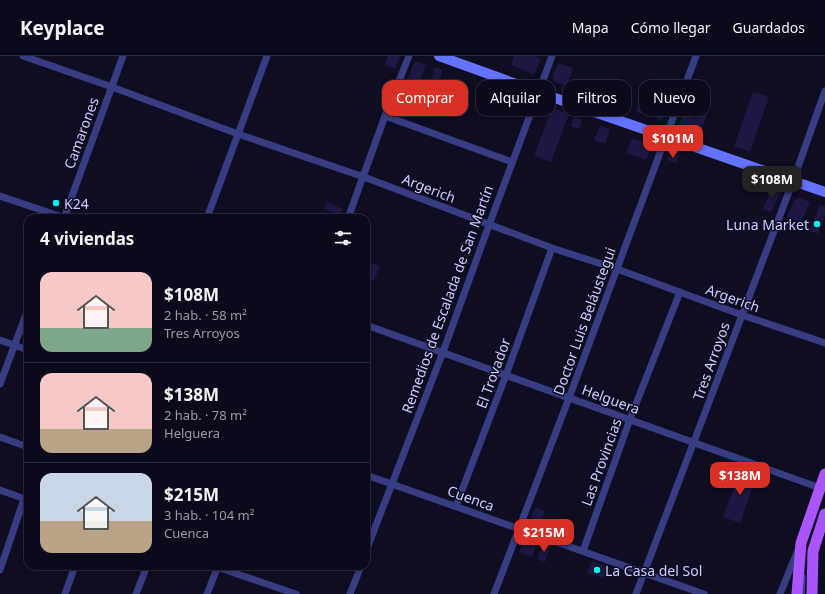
<!DOCTYPE html>
<html lang="es">
<meta charset="utf-8">
<style>
body{margin:0;font-family:"Noto Sans",sans-serif;background:#181827;color:#f1f3f6;height:100vh;display:flex;flex-direction:column;font-size:15px;white-space:nowrap}
*{box-sizing:border-box;margin:0}
p{font-size:13px;color:#999aa2}
.icon{flex:none;width:22px;height:22px;fill:none;stroke:currentColor;stroke-width:2;stroke-linecap:round;stroke-linejoin:round}
.map{position:relative;flex:1;overflow:hidden}
.panel{position:absolute;left:24px;top:158px;width:346px;height:356px;display:flex;flex-direction:column;background:#0a0a1a;border-radius:12px;box-shadow:0 2px 6px #0003,0 0 0 1px #2a2b39}
.panel>*{flex:none}
.banner{position:absolute;left:382px;top:24px;width:380px;height:36px;display:flex;gap:8px}
.price{position:absolute;translate:-50% -34px;padding:0 9px;border-radius:8px;background:#d93025;color:#fff;font-size:13px;line-height:26px;filter:drop-shadow(0 1px 2px #0008)}
.price::after{content:'';position:absolute;left:50%;top:24px;width:12px;height:9px;margin-left:-6px;background:inherit;clip-path:polygon(0 0,100% 0,50% 100%)}
.price.selected{background:#222;color:#fff}
ul{padding:0;list-style:none}
li{display:flex;align-items:center;gap:12px;height:100px;padding:0 16px}
li+li{border-top:1px solid #2a2b39}
li span{display:grid;place-items:center;flex:none;width:112px;height:80px;border-radius:12px;color:#555}
li>.icon{margin-inline-start:auto}
span .icon{width:48px;height:48px;fill:#fffc;stroke-width:1}
li b{font-size:17px}
h2{display:flex;justify-content:space-between;align-items:center;height:48px;padding:0 16px;font-size:17px}
.pill{padding:0 14px;border-radius:12px;background:#0a0a1a;box-shadow:0 2px 6px #0003,0 0 0 1px #2a2b39;font-size:14px;line-height:36px}
.pill.selected{background:#d93025;color:#fff}
header{display:flex;align-items:center;gap:24px;box-sizing:border-box;height:56px;padding:0 20px;background:#0a0a1a;border-bottom:1px solid #2a2b39}
header strong{font-size:19px}
nav{display:flex;gap:22px;margin-inline-start:auto;font-size:14px}
.map>svg:first-child{display:block}
.building{fill:#1c1843}
.lines{fill:none;stroke-linecap:round;stroke-linejoin:round}
.service{stroke:#373d82;stroke-width:3.5}
.minor{stroke:#373d82;stroke-width:7}
.secondary{stroke:#6473ff;stroke-width:10}
.primary{stroke:#aa54ff;stroke-width:11}
.poi-dot{fill:#00f8f3;stroke:#0e0d22;stroke-width:1.5}
.labels{text-anchor:middle;dominant-baseline:central;stroke-width:3;stroke-linejoin:round;paint-order:stroke}
.street-label{font-size:14px;fill:#cdceff;stroke:#0e0d22}
.poi-label{font-size:14px;fill:#cdceff;stroke:#0e0d22;text-anchor:start}
</style>
<header>
<strong>Keyplace</strong>
<nav><a>Mapa</a><a>Cómo llegar</a><a>Guardados</a></nav>
</header>
<div class="map">
<svg width="825" height="538" viewBox="0 0 825 538">
<rect width="100%" height="100%" fill="#0e0d22"/>
<g class="building">
<polygon points="388,0 400,0 395,13 385,9"/>
<polygon points="514,0 535,0 541,3 535,16 533,18 511,9"/>
<polygon points="415,5 426,9 417,31 406,27"/>
<polygon points="558,7 573,12 567,30 554,26 553,19"/>
<polygon points="435,11 443,14 435,37 427,34"/>
<polygon points="509,36 516,39 510,55 503,52"/>
<polygon points="753,36 769,41 750,96 734,90"/>
<polygon points="642,39 650,42 644,58 636,56"/>
<polygon points="704,44 711,47 700,78 681,71 679,68 683,58 697,63"/>
<polygon points="655,50 666,55 662,65 651,60"/>
<polygon points="552,52 569,58 551,106 534,100"/>
<polygon points="574,61 582,64 579,73 571,70"/>
<polygon points="600,70 610,73 605,88 594,84"/>
<polygon points="632,82 649,88 652,91 646,104 626,97"/>
<polygon points="674,99 679,100 676,107 667,104 668,101"/>
<polygon points="772,131 778,134 780,137 771,156 763,153"/>
<polygon points="800,142 810,146 801,167 787,161 795,144"/>
<polygon points="327,146 342,153 339,159 324,153"/>
<polygon points="820,149 825,151 825,160 818,178 810,175"/>
<polygon points="299,157 311,162 298,162"/>
<polygon points="366,205 380,210 374,225 366,222"/>
<polygon points="366,383 371,385 366,398"/>
<polygon points="741,413 757,419 740,467 723,461"/>
<polygon points="535,451 545,455 540,467 533,464 531,461"/>
<polygon points="527,482 538,484 532,501 519,496 523,484"/>
<polygon points="543,488 550,491 545,506 537,503"/>
<polygon points="592,505 607,511 603,522 587,517"/>
</g>
<g class="lines">
<polyline class="service" points="803,538 804,520"/>
<g class="minor">
<polyline points="23,0 112,31 238,78 364,121 552,192 617,213 742,259 825,287"/>
<polyline points="385,60 512,106"/>
<polyline points="0,140 65,162"/>
<polyline points="64,162 123,0"/>
<polyline points="207,162 267,0"/>
<polyline points="348,162 385,60 409,0"/>
<polyline points="366,269 823,433"/>
<polyline points="0,284 28,294"/>
<polyline points="0,328 28,253"/>
<polyline points="0,381 28,391"/>
<polyline points="366,419 704,538"/>
<polyline points="0,434 28,444"/>
<polyline points="456,450 506,319 552,192"/>
<polyline points="366,495 443,296 489,169 552,0"/>
<polyline points="583,495 630,363 680,236"/>
<polyline points="214,510 296,538"/>
<polyline points="0,514 24,443"/>
<polyline points="65,538 75,510"/>
<polyline points="136,538 147,510"/>
<polyline points="207,538 218,510"/>
<polyline points="350,538 361,510"/>
<polyline points="494,538 569,342 696,0"/>
<polyline points="636,538 793,125 825,35"/>
<polyline points="780,538 798,494"/>
</g>
<polyline class="secondary" points="439,0 580,51 825,136"/>
<g class="primary">
<polyline points="797,538 801,487 825,418"/>
<polyline points="812,538 813,495 825,458"/>
</g>
</g>
<g class="poi-dot">
<circle cx="56" cy="147" r="4"/>
<circle cx="817" cy="168" r="4"/>
<circle cx="597" cy="514" r="4"/>
</g>
<g class="labels">
<g class="street-label">
<text transform="translate(81 77) rotate(-70)">Camarones</text>
<text transform="translate(429 132) rotate(21)">Argerich</text>
<text transform="translate(733 242) rotate(20)">Argerich</text>
<text transform="translate(447 243) rotate(-70)">Remedios de Escalada de San Martín</text>
<text transform="translate(584 265) rotate(-70)">Doctor Luis Beláustegui</text>
<text transform="translate(711 305) rotate(-70)">Tres Arroyos</text>
<text transform="translate(493 317) rotate(-70)">El Trovador</text>
<text transform="translate(611 343) rotate(20)">Helguera</text>
<text transform="translate(601 406) rotate(-70)">Las Provincias</text>
<text transform="translate(471 442) rotate(20)">Cuenca</text>
</g>
<g class="poi-label">
<text x="64" y="147">K24</text>
<text x="809" y="168" text-anchor="end">Luna Market</text>
<text x="605" y="514">La Casa del Sol</text>
</g>
</g>
</svg>
<b class="price" style="left:673px;top:103px">$101M</b>
<b class="price selected" style="left:772px;top:144px">$108M</b>
<b class="price" style="left:740px;top:440px">$138M</b>
<b class="price" style="left:544px;top:497px">$215M</b>
<div class="banner">
<a class="pill selected">Comprar</a>
<a class="pill">Alquilar</a>
<a class="pill">Filtros</a>
<a class="pill">Nuevo</a>
</div>
<section class="panel">
<h2>4 viviendas<svg class="icon" aria-label="filters" viewBox="0 0 24 24"><path d="M4 7h16M4 17h16"/><circle cx="9" cy="7" r="2"/><circle cx="15" cy="17" r="2"/></svg></h2>
<ul>
<li><span style="background:linear-gradient(#f6c9c9 70%,#7fa58c 0)"><svg class="icon" aria-label="home" viewBox="0 0 24 24"><path d="M3 11l9-7 9 7M6 9v11h12V9"/></svg></span><div><b>$108M</b><p>2 hab. · 58 m²</p><p>Tres Arroyos</p></div></li>
<li><span style="background:linear-gradient(#f6c9c9 70%,#b9a48a 0)"><svg class="icon" aria-label="home" viewBox="0 0 24 24"><path d="M3 11l9-7 9 7M6 9v11h12V9"/></svg></span><div><b>$138M</b><p>2 hab. · 78 m²</p><p>Helguera</p></div></li>
<li><span style="background:linear-gradient(#c9d6e8 60%,#b9a48a 0)"><svg class="icon" aria-label="home" viewBox="0 0 24 24"><path d="M3 11l9-7 9 7M6 9v11h12V9"/></svg></span><div><b>$215M</b><p>3 hab. · 104 m²</p><p>Cuenca</p></div></li>
</ul>
</section>
</div>
